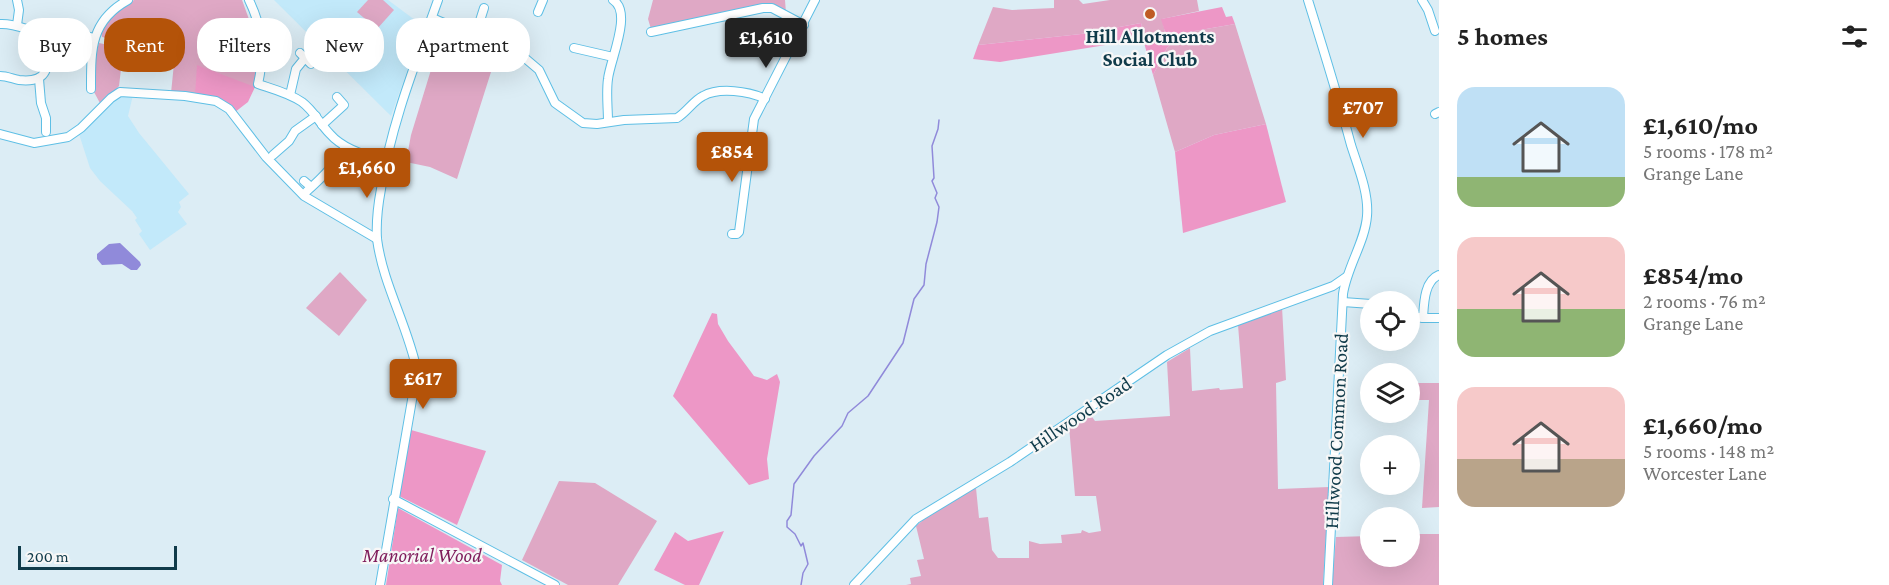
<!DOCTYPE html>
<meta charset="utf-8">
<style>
body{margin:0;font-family:"Crimson Pro",serif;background:#f6f6f6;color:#222;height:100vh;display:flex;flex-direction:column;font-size:22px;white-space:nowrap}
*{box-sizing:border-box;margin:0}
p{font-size:20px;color:#767676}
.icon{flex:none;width:33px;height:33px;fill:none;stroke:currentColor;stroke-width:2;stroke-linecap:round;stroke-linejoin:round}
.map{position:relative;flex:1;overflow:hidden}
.details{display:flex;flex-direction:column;background:#fff;width:450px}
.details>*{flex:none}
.banner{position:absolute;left:18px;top:18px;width:570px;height:54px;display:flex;gap:12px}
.tools{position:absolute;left:1360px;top:291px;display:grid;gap:12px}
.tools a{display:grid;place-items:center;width:60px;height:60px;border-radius:50%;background:#fff;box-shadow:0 6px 24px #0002;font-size:30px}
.scale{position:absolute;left:18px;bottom:15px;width:159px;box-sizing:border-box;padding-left:6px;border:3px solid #103b4a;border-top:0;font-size:16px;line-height:21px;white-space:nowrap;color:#103b4a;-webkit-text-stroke:4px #f7f7f7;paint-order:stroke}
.price{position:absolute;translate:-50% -51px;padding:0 14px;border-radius:6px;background:#b45309;color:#fff;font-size:20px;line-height:39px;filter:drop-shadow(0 2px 3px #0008)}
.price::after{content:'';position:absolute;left:50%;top:36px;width:18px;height:14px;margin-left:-9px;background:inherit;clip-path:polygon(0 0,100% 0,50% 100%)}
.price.active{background:#222;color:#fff}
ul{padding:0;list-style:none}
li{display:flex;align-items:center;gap:18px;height:150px;padding:0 18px}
li span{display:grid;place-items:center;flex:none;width:168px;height:120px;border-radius:18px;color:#555}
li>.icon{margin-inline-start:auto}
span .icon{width:72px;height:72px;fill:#fffc;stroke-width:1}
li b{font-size:26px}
h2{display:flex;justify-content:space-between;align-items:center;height:72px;padding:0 18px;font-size:26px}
.chip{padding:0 21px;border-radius:24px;background:#fff;box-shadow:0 6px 24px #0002;font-size:21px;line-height:54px}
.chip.active{background:#b45309;color:#fff}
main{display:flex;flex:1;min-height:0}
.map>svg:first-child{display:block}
.built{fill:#c2e9fa}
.green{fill:#dfa8c5}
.forest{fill:#ed97c6}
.water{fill:#908ada}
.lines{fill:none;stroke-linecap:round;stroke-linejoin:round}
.stream{stroke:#908ada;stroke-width:1.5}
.minor-casing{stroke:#5ebfe5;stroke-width:10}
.minor{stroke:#fff;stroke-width:8}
.poi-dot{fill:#bf5c24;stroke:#f7f7f7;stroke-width:2}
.labels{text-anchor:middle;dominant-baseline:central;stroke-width:4.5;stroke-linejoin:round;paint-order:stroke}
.poi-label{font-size:20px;font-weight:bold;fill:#103b4a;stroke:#f7f7f7}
.street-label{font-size:20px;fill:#103b4a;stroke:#f7f7f7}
.park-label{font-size:20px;font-style:italic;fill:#7f1c5b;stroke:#f7f7f7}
</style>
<main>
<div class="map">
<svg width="1439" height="585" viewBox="0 0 1439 585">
<rect width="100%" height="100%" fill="#dcedf5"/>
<g class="built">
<polygon points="274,0 388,0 423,26 391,116"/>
<polygon points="124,94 133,95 128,116 139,133 189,194 179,202 181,207 178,212 187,224 150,250 139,234 142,231 135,220 137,218 132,211 100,181 90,168 79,134 111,104"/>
</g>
<g class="green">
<path d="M 134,0 L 242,0 L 254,33 L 258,37 C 259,67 261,91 235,112 C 223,94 191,96 171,93 L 176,44 L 138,40 L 130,36 L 122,41 L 102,37 L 101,30 C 110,17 121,9 134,0 Z"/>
<polygon points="368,0 383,0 394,10 377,29 357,12"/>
<polygon points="653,0 785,0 786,13 774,7 651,29 648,19"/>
<polygon points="1054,0 1079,0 1083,4 1110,0 1197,0 1199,11 1162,19 1165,32 1145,37 1141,23 1081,34 978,45 993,7 1012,10 1054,8"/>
<polygon points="1235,24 1266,124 1214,135 1175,152 1153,75 1167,48 1183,33"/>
<polygon points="99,43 123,48 126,52 123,52 119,86 101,105 94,92 95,56"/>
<polygon points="438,47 491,72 457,179 430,167 406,162 411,135"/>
<polygon points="340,272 367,300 339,336 306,308"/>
<polygon points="1282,307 1286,380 1276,383 1278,489 1329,487 1323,585 906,585 911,584 910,578 921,576 917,560 924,559 916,526 930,514 976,488 979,518 988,517 992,550 998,558 1029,558 1029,541 1040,544 1062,543 1061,535 1081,533 1082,530 1089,533 1101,531 1096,496 1075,496 1069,426 1090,414 1095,421 1170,416 1167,362 1190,348 1192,391 1219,388 1220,390 1243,388 1238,325"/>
<polygon points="1417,383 1439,383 1439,507 1422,508 1429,400 1416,400"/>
<polygon points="559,481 595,483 657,521 618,585 568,585 522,560"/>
<polygon points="1410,534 1439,534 1439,585 1332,585 1336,537 1371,536 1371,556 1410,556"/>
</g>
<g class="forest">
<polygon points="1222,7 1226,17 1232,16 1235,24 1183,33 1167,48 1153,75 1143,39 1000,62 973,59 978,45 1081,34 1141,23 1145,37 1165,32 1161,19"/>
<path d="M 197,65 L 255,87 L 248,102 L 235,112 C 226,99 210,99 195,96 Z"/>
<polygon points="1266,124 1286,202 1183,233 1175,152 1214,135"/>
<polygon points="712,313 717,314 718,324 728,341 754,376 767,380 777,374 780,382 767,459 769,479 749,485 673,396"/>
<polygon points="411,430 486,451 457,525 397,495"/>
<polygon points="398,508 502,565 500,581 502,585 386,585"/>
<polygon points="724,531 699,585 685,585 654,570 675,532 688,541"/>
</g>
<polygon class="water" points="120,243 140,262 141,265 137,270 131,270 122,264 102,265 97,259 97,254 109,244"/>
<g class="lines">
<polyline class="stream" points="801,585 803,573 808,564 803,543 801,546 795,534 787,527 787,521 791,515 794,484 814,456 842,426 848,413 868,396 903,343 914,299 924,285 926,264 937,222 939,207 935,198 937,193 932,181 934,178 932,146 938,129 939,120"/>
<g class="minor-casing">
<g id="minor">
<polyline points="17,0 19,10 17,25"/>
<path d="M 249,0 C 263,29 265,53 258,84 C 273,89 289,93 302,102 C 314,111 320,124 330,134 C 343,149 366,156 385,160"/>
<path d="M 1308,0 C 1323,48 1338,96 1351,145 C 1358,167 1369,193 1367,216 C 1365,242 1347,267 1343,294 L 1328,585"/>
<polyline points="1422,0 1428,10 1435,31"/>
<polyline points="538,12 543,0"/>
<path d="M 432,18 C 446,23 463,34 478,27 L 484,8"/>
<path d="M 0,24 C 17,23 30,32 47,34 C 63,35 78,33 94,38"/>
<polyline points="651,32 763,8 772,8 804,25"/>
<polyline points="574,48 613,57"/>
<polyline points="300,53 311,64"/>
<path d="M 526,59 L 539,70 L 555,103 L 583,123 L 597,124 L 624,120 L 677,118 C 687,112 693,101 703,96 C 719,87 749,91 765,99"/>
<path d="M 0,76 C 7,76 13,79 19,80 C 55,84 47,59 46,34"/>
<polyline points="39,79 41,103 46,118 46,132"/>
<path d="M 91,89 C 91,50 90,21 128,0"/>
<polyline points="290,95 296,69 305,58"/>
<polyline points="1435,114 1439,112"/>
<path d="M 608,122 C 608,108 606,93 608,79 C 610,60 633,12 613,0"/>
<polyline points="322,125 344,105 337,97"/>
<polyline points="0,134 34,143 68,137 81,128 111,98 120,92 185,96 216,101 229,109 266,157 304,196 377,239"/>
<polyline points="273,155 289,141 295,131 316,116"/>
<polyline points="304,181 311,187"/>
<path d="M 307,191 C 322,178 336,164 345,147"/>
<polyline points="732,234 737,234 739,232 754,119 815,0"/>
<polyline points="1343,302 1371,304"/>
<path d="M 1410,316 L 1423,318 C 1424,304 1424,281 1439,275"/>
<polyline points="1423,318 1439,318"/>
<polyline points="393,499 555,585"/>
<path d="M 380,585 L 417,371 C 408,326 383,285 377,239 C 376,223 378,205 381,189 C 391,124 416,62 438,0"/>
<polyline points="854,585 916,519 1010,462 1167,355 1210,331 1333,286 1346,277"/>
</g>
</g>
<use href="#minor" class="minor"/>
</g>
<circle class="poi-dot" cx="1150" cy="14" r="6"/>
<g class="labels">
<g class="poi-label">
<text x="1150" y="36">Hill Allotments<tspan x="1150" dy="23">Social Club</tspan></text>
</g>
<g class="street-label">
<text transform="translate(1080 414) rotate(-34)">Hillwood Road</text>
<text transform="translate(1336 431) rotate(-87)">Hillwood Common Road</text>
</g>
<g class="park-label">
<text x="422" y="555">Manorial Wood</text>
</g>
</g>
</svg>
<div class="tools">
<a><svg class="icon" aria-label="locate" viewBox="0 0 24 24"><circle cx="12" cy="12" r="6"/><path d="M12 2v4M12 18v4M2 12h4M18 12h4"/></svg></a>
<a><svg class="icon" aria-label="layers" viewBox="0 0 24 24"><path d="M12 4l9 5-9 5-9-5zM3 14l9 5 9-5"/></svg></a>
<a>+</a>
<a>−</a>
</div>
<div class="scale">200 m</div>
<b class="price active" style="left:766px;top:69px">£1,610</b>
<b class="price" style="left:1363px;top:139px">£707</b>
<b class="price" style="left:732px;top:183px">£854</b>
<b class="price" style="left:367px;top:199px">£1,660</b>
<b class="price" style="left:423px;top:410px">£617</b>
<div class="banner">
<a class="chip">Buy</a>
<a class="chip active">Rent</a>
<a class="chip">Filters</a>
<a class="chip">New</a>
<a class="chip">Apartment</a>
</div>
</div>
<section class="details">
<h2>5 homes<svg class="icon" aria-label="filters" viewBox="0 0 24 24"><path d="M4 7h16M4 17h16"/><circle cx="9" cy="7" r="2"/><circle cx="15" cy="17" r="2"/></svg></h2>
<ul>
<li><span style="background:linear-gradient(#bfe0f5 75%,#8fb573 0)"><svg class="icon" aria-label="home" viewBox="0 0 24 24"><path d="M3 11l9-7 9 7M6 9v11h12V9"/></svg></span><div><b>£1,610/mo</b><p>5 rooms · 178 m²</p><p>Grange Lane</p></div></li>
<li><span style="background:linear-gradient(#f6c9c9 60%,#8fb573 0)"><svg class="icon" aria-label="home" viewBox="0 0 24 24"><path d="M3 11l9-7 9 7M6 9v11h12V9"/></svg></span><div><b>£854/mo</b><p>2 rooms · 76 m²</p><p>Grange Lane</p></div></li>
<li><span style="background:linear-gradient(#f6c9c9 60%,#b9a48a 0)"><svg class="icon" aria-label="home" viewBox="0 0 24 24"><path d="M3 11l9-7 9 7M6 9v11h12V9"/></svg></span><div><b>£1,660/mo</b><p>5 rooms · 148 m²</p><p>Worcester Lane</p></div></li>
</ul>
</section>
</main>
